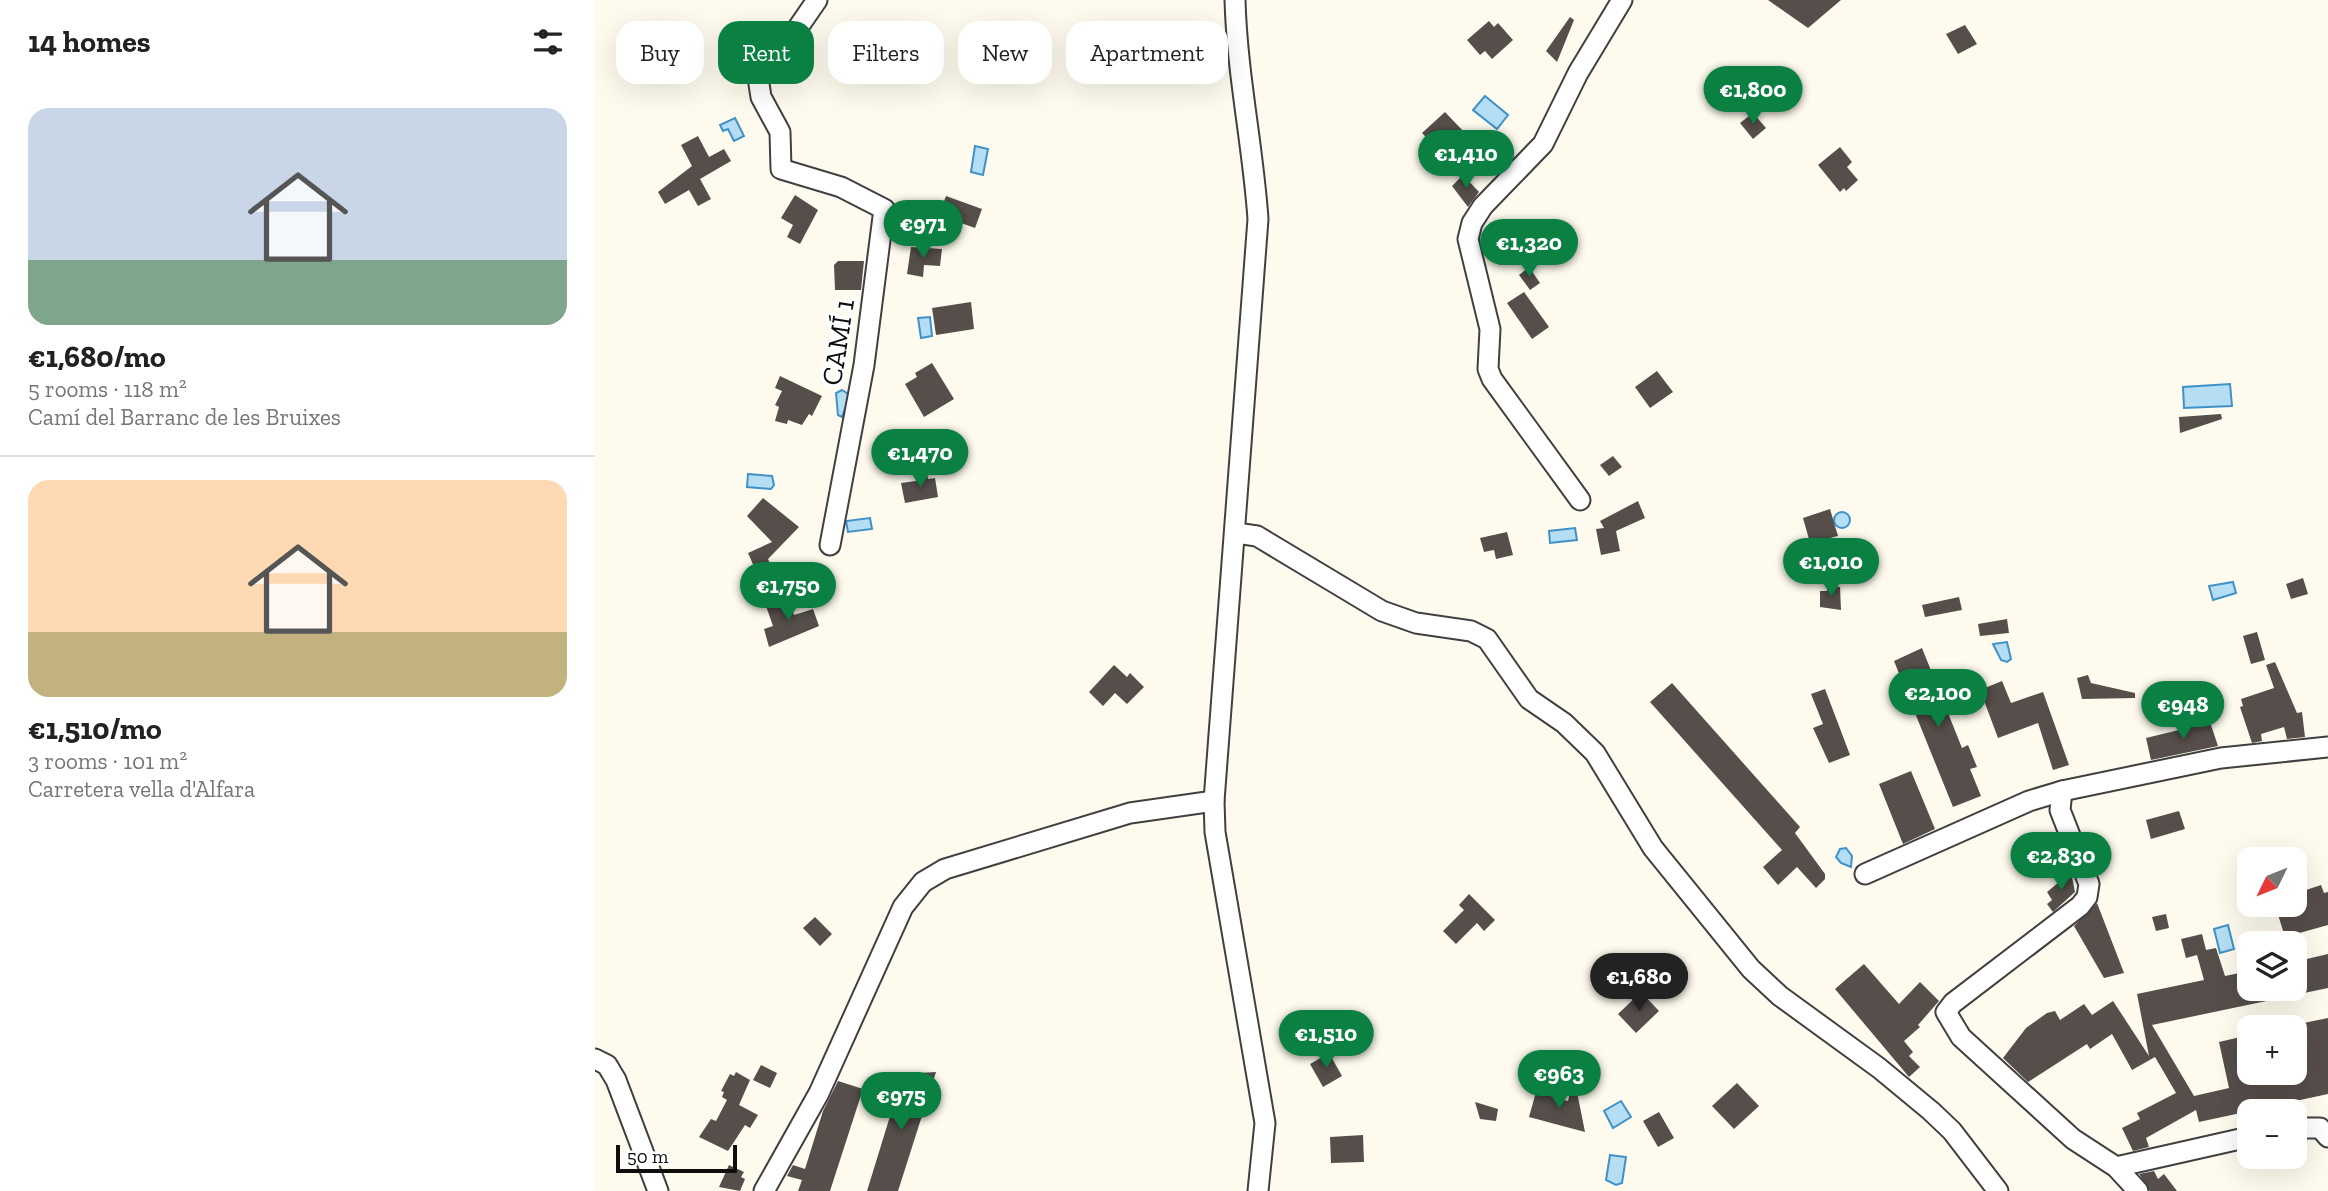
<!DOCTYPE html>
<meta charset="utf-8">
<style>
body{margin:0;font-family:"Zilla Slab",serif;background:#f6f6f6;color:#222;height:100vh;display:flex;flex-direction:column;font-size:26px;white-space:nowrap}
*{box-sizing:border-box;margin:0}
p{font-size:23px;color:#767676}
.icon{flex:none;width:38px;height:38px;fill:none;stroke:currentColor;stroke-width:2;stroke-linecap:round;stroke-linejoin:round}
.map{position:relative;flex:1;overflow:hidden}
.sheet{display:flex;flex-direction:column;background:#fff;width:595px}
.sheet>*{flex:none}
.hud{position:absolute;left:21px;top:21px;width:665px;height:63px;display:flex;gap:14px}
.needle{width:46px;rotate:227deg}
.tools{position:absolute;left:1642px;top:847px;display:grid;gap:14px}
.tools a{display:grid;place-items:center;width:70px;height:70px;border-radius:14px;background:#fff;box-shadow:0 7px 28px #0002;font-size:35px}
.scale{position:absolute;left:21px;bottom:18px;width:121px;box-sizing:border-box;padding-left:7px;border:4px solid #0d0d0d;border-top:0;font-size:19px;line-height:24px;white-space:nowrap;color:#0d0d0d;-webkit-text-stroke:5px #fff;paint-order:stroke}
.price{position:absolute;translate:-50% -60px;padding:0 16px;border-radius:24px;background:#0b8043;color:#fff;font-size:23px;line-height:46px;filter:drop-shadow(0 2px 4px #0008)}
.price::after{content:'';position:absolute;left:50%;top:42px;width:21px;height:16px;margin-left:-10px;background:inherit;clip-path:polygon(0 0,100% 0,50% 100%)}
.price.on{background:#222;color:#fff}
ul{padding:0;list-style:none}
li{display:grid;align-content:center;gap:14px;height:371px;padding:0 28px}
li+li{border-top:2px solid #e0e0e0}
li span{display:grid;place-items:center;height:217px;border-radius:21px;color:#555}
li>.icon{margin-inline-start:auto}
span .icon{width:126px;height:126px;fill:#fffc;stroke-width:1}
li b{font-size:30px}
h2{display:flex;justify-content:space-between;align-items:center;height:84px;padding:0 28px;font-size:30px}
.chip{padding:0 24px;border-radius:21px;background:#fff;box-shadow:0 7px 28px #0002;font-size:24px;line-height:63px}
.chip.on{background:#0b8043;color:#fff}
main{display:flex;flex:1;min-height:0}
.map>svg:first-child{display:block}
.water{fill:#b5ddf3;stroke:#3f92c7;stroke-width:2}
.building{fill:#554e4a}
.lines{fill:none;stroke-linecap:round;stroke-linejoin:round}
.minor-casing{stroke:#404040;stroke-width:23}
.minor{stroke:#fff;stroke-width:19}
.labels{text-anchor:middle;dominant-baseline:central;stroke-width:7;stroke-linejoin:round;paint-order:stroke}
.street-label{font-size:28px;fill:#0d0d0d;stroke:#fff}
</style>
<main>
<section class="sheet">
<h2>14 homes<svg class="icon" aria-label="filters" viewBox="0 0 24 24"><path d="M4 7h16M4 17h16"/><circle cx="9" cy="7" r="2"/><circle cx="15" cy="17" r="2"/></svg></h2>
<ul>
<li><span style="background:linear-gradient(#c9d6e8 70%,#7fa58c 0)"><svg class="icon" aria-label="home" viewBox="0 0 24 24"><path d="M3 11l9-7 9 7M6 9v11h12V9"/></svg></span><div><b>€1,680/mo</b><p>5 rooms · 118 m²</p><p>Camí del Barranc de les Bruixes</p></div></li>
<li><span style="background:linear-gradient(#ffd9b3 70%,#c2b280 0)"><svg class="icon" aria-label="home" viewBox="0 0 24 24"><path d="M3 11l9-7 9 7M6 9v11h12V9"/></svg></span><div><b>€1,510/mo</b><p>3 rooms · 101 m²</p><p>Carretera vella d'Alfara</p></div></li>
</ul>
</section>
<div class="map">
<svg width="1733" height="1191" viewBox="0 0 1733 1191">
<rect width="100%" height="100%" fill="#fefbee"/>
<g class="water">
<polygon points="890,96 913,115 902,129 878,110"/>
<polygon points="140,118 149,136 139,141 133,129 128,131 125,125"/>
<polygon points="380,146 393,149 388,175 376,172"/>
<polygon points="904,235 918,255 905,264 891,244"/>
<polygon points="335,317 337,336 326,338 323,318"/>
<polygon points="1635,384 1637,406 1589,408 1588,387"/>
<polygon points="247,390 255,395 247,417 243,415 241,393"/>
<polygon points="353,430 354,458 342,458 341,431"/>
<polygon points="153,474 177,476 179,485 176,489 152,487"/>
<circle cx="1247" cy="520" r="8"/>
<polygon points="275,518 277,529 253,532 251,521"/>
<polygon points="980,528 982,540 955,543 954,531"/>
<polygon points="1638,582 1641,593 1618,600 1614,586"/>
<polygon points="1412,642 1416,659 1412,662 1406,660 1398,644"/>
<polygon points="1251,848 1257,856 1256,867 1246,863 1241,857 1245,849"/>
<polygon points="1633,925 1639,949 1625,953 1619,929"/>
<polygon points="1026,1101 1036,1117 1018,1128 1009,1111"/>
<polygon points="1015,1155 1031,1157 1027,1183 1021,1185 1011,1180"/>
</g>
<g class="building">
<polygon points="1173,0 1246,0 1213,28"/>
<polygon points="975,17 979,20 962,62 951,51"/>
<polygon points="894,21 899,27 903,23 918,40 897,59 890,51 885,55 872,40"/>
<polygon points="1370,25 1382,44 1363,54 1351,34"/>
<polygon points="850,112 870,133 859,143 871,156 859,167 827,133"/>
<polygon points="1158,113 1171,128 1158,139 1145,123"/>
<polygon points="103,136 114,157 129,149 136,161 105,179 116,199 103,206 94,190 70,204 63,192 97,166 86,145"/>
<polygon points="1245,147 1257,162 1252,167 1263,180 1251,191 1249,188 1245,192 1223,165"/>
<polygon points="868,175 884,192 873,207 857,186"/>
<polygon points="200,195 223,210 205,244 192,237 198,225 186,218"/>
<polygon points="351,196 387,209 380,228 344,215"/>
<polygon points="316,247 347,249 345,266 329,265 328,277 312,274"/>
<polygon points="243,261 269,261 266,290 240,290 239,265"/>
<polygon points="934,267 945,283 935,290 924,275"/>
<polygon points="929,292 954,327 937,339 912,303"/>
<polygon points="376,302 379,329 341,335 337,308"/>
<polygon points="337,363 359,399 329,417 310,384 322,377 320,373"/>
<polygon points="1062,371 1078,392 1055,408 1040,387"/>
<polygon points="185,376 227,396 217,416 214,414 207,425 193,420 192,424 180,421 184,407 180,405 187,391 180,388"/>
<polygon points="1626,414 1627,419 1585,433 1584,417"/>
<polygon points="1018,456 1027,467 1014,476 1005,465"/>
<polygon points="332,473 333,479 340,478 343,497 310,503 306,483 321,481 320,475"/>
<polygon points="168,498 204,527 173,559 179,573 164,578 153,553 177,542 152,516"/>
<polygon points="1043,501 1050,518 1021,531 1025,551 1006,555 1001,529 1009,528 1005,521"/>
<polygon points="1235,509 1243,536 1215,543 1208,518"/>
<polygon points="912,532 918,555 901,559 899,550 889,552 885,538"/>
<polygon points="1708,578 1713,594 1696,599 1691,584"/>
<polygon points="1232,587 1245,587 1246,610 1225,607 1225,591 1232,591"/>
<polygon points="193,597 199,615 218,609 224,626 174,647 169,629 178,626 171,606"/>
<polygon points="1364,597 1367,610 1330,617 1327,605"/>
<polygon points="1412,619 1414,633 1385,636 1383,624"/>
<polygon points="1662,632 1670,660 1656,664 1648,636"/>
<polygon points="1327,648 1367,748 1373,745 1382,767 1375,769 1386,796 1358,807 1299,661"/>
<polygon points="1680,662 1702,713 1707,712 1710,737 1692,739 1689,727 1666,734 1667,741 1657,743 1645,707 1648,706 1646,699 1679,688 1671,665"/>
<polygon points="519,665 532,677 535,673 549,687 532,704 520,693 508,706 494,692"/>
<polygon points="1493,675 1496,683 1540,693 1540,698 1487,699 1482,678"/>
<polygon points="1407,681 1416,703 1448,692 1474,765 1458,770 1443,723 1403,738 1385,690"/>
<polygon points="1077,683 1205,827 1200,833 1230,874 1230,879 1221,888 1202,867 1183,885 1168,867 1187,850 1055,702"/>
<polygon points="1230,689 1255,755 1234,763 1218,728 1228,724 1216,694"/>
<polygon points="1614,719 1623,746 1556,760 1551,738 1596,727 1595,723"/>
<polygon points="1316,771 1340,829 1308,844 1284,784"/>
<polygon points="1584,811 1590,829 1556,839 1551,820"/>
<polygon points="1476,872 1480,892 1458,912 1452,904 1457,900 1452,892"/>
<polygon points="1726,885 1729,893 1733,892 1733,925 1690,937 1680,905 1699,905 1699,894"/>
<polygon points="874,894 900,920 889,931 882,923 861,944 848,931 869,910 864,905"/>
<polygon points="1502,903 1529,973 1509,978 1479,926"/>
<polygon points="1571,914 1574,928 1561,931 1557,917"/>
<polygon points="220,917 237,934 225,946 208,928"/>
<polygon points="1607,934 1611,950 1621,948 1630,976 1654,971 1654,989 1699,989 1699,962 1733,954 1733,988 1557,1025 1599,1096 1634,1088 1624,1042 1654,1035 1654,1084 1699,1074 1699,1025 1733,1018 1733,1094 1604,1122 1601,1110 1551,1138 1554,1147 1538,1151 1527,1128 1545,1119 1542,1113 1581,1093 1560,1057 1537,1070 1517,1034 1495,1049 1492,1044 1433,1082 1408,1058 1431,1028 1452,1013 1460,1011 1465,1020 1489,1004 1497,1015 1518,1001 1554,1056 1542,994 1609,980 1602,955 1591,958 1586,939"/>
<polygon points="1269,964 1304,1004 1325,982 1344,1001 1323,1025 1325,1027 1309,1041 1318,1052 1314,1056 1325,1067 1314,1077 1240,989"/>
<polygon points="1046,992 1064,1011 1041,1033 1023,1014"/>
<polygon points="734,1053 747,1076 728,1087 715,1064"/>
<polygon points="166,1065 182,1073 175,1088 158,1080"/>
<polygon points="141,1072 155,1080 144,1105 163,1115 155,1128 150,1125 133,1151 104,1137 116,1119 121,1121 132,1100 127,1097 129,1092 126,1091 135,1074 139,1076"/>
<polygon points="341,1072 303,1191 272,1191 308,1074"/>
<polygon points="979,1077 990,1132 934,1117 941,1092 973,1101"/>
<polygon points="243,1081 268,1089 235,1191 203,1191 207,1180 192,1176 198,1165 210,1169 228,1111"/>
<polygon points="1142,1083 1164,1106 1139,1129 1117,1106"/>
<polygon points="880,1102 903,1109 901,1121 885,1119"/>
<polygon points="1064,1112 1079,1138 1063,1147 1048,1121"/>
<polygon points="768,1135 769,1162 736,1163 735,1137"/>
<polygon points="134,1165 149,1172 146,1177 150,1179 145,1191 124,1187"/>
<polygon points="1559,1171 1563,1179 1569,1174 1582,1191 1555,1191 1544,1174"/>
</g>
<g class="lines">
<g class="minor-casing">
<g id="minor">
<polyline points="222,0 189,48 160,58 166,97 185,132 186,169 246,187 289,209 269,365 235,545"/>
<path d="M 640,0 C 642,74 658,146 663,219 L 619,801 L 620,832 L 670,1123 L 663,1191"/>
<polyline points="985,500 897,379 893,369 895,329 873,239 877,223 888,206 948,144 983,73 1027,0"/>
<polyline points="641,533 662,536 787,611 821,623 876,631 892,639 934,699 969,723 1000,753 1058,848 1156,969 1185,996 1284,1068 1336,1111 1357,1131 1403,1191"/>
<polyline points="1467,791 1465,810 1494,884 1492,897 1485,906 1358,1003 1351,1012 1366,1037 1478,1139 1521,1167 1543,1191"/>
<polyline points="1270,874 1434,801 1467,791 1626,758 1733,747"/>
<polyline points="0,1059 12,1065 21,1080 63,1191"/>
<polyline points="1699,1128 1725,1128 1733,1137"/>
<polyline points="1521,1167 1654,1137"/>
<polyline points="169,1191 224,1093 308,907 328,882 350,869 535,813 619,801"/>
</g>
</g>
<use href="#minor" class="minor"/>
</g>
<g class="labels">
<g class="street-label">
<text transform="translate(243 342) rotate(-81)">CAMÍ 1</text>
</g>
</g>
</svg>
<div class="tools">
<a><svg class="needle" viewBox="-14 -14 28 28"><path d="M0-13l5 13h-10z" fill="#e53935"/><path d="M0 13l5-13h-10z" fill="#767676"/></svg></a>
<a><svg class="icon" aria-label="layers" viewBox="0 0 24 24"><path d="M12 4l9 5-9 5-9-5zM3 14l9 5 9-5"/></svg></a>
<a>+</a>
<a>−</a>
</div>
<div class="scale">50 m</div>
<b class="price" style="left:1158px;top:126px">€1,800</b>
<b class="price" style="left:871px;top:190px">€1,410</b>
<b class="price" style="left:328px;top:260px">€971</b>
<b class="price" style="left:934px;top:279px">€1,320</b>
<b class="price" style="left:325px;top:489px">€1,470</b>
<b class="price" style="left:1236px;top:598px">€1,010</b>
<b class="price" style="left:193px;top:622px">€1,750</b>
<b class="price" style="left:1343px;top:729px">€2,100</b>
<b class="price" style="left:1588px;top:741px">€948</b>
<b class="price" style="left:1466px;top:892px">€2,830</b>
<b class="price on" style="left:1044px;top:1013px">€1,680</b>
<b class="price" style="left:731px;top:1070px">€1,510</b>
<b class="price" style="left:964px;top:1110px">€963</b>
<b class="price" style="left:306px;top:1132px">€975</b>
<div class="hud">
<a class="chip">Buy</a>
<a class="chip on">Rent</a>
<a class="chip">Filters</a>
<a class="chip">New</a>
<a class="chip">Apartment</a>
</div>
</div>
</main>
